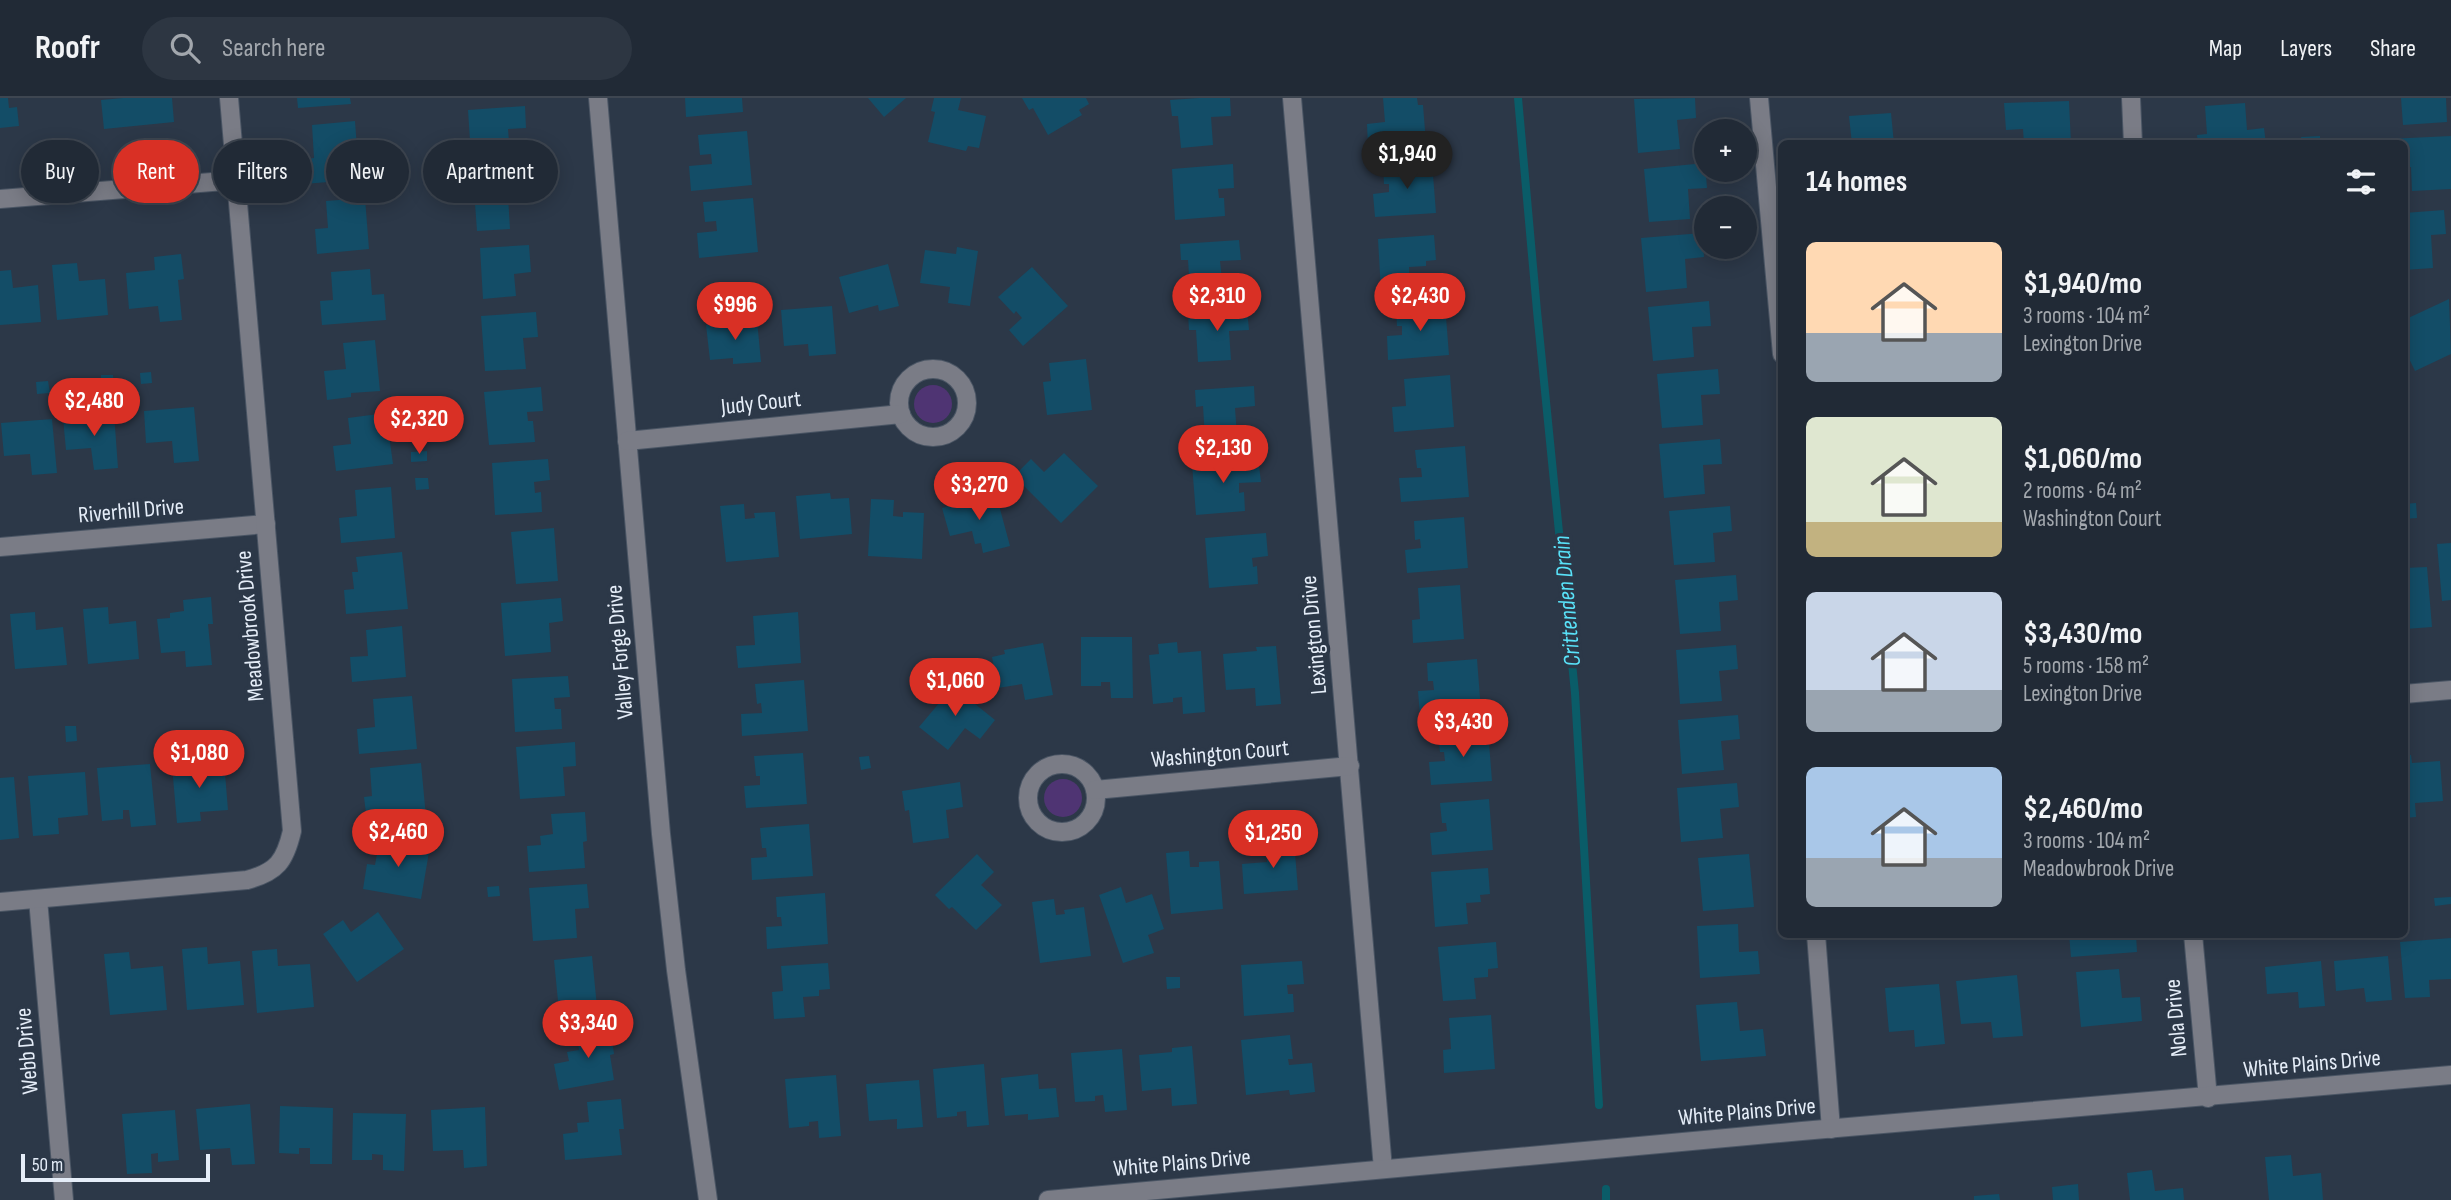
<!DOCTYPE html>
<meta charset="utf-8">
<style>
body{margin:0;font-family:"Sofia Sans Condensed",sans-serif;background:#2d3642;color:#f1f3f6;height:100vh;display:flex;flex-direction:column;font-size:26px;white-space:nowrap}
*{box-sizing:border-box;margin:0}
p{font-size:23px;color:#a2a7ad}
.icon{flex:none;width:38px;height:38px;fill:none;stroke:currentColor;stroke-width:2;stroke-linecap:round;stroke-linejoin:round}
.map{position:relative;flex:1;overflow:hidden}
.panel{position:absolute;left:1778px;top:42px;width:630px;height:798px;display:flex;flex-direction:column;background:#212a36;border-radius:10px;box-shadow:0 4px 18px #0003,0 0 0 2px #3e4651}
.panel>*{flex:none}
.hud{position:absolute;left:21px;top:42px;width:665px;height:63px;display:flex;gap:14px}
.fabs{position:absolute;left:1694px;top:21px;display:grid;gap:14px}
.fabs a{display:grid;place-items:center;width:63px;height:63px;border-radius:50%;background:#212a36;box-shadow:0 4px 18px #0003,0 0 0 2px #3e4651;font-size:35px}
.scale{position:absolute;left:21px;bottom:18px;width:189px;box-sizing:border-box;padding-left:7px;border:4px solid #e5edf8;border-top:0;font-size:19px;line-height:24px;white-space:nowrap;color:#e5edf8;-webkit-text-stroke:5px #2c3848;paint-order:stroke}
.price{position:absolute;translate:-50% -60px;padding:0 16px;border-radius:24px;background:#d93025;color:#fff;font-size:23px;line-height:46px;filter:drop-shadow(0 2px 4px #0008)}
.price::after{content:'';position:absolute;left:50%;top:42px;width:21px;height:16px;margin-left:-10px;background:inherit;clip-path:polygon(0 0,100% 0,50% 100%)}
.price.current{background:#222;color:#fff}
ul{padding:0;list-style:none}
li{display:flex;align-items:center;gap:21px;height:175px;padding:0 28px}
li span{display:grid;place-items:center;flex:none;width:196px;height:140px;border-radius:10px;color:#555}
li>.icon{margin-inline-start:auto}
span .icon{width:84px;height:84px;fill:#fffc;stroke-width:1}
li b{font-size:30px}
h2{display:flex;justify-content:space-between;align-items:center;height:84px;padding:0 28px;font-size:30px}
.pill{padding:0 24px;border-radius:32px;background:#212a36;box-shadow:0 4px 18px #0003,0 0 0 2px #3e4651;font-size:24px;line-height:63px}
.pill.current{background:#d93025;color:#fff}
header{display:flex;align-items:center;gap:42px;box-sizing:border-box;height:98px;padding:0 35px;background:#212a36;border-bottom:2px solid #3e4651}
header strong{font-size:33px}
nav{display:flex;gap:38px;margin-inline-start:auto;font-size:24px}
.search{width:490px;height:63px;background:#2d3642;display:flex;align-items:center;gap:18px;box-sizing:border-box;padding:0 24px;border-radius:38px;color:#a2a7ad;font-size:26px}
.map>svg:first-child{display:block}
.green{fill:#4f3473}
.lines{fill:none;stroke-linecap:round;stroke-linejoin:round}
.stream{stroke:#0a5c68;stroke-width:8}
.building{fill:#134d67}
.minor-casing{stroke:#4a5564;stroke-width:20}
.minor{stroke:#7a7c86;stroke-width:18}
.labels{text-anchor:middle;dominant-baseline:central;stroke-width:7;stroke-linejoin:round;paint-order:stroke}
.street-label{font-size:23px;fill:#e5edf8;stroke:#2c3848}
.water-label{font-size:24px;font-style:italic;fill:#59e2f9;stroke:#2c3848}
</style>
<header>
<strong>Roofr</strong>
<div class="search"><svg class="icon" aria-label="search" viewBox="0 0 24 24"><circle cx="10" cy="10" r="6"/><path d="M15 15l6 6"/></svg>Search here</div>
<nav><a>Map</a><a>Layers</a><a>Share</a></nav>
</header>
<div class="map">
<svg width="2451" height="1102" viewBox="0 0 2451 1102">
<rect width="100%" height="100%" fill="#2c3848"/>
<g class="green">
<circle cx="933" cy="306" r="19"/>
<circle cx="1063" cy="700" r="19"/>
</g>
<g class="lines">
<g class="stream">
<polyline points="1518,0 1537,213 1575,595 1599,1007"/>
<polyline points="1606,1091 1606,1102"/>
</g>
</g>
<g class="building">
<polygon points="0,0 8,0 9,10 17,9 19,28 0,30"/>
<polygon points="123,0 172,0 174,24 104,31 101,2"/>
<polygon points="297,0 350,0 351,6 298,10"/>
<polygon points="685,0 742,0 743,14 686,19"/>
<polygon points="868,0 906,0 884,19"/>
<polygon points="934,0 961,0 958,12 986,18 979,50 968,48 966,53 928,44 935,14 931,13"/>
<polygon points="1022,0 1086,0 1089,6 1079,12 1082,17 1048,37 1033,10 1029,12"/>
<polygon points="1199,0 1230,0 1231,18 1211,19 1213,47 1181,50 1178,18 1172,18 1170,2"/>
<polygon points="1383,0 1417,0 1418,7 1423,7 1426,45 1368,49 1367,26 1385,24"/>
<polygon points="1695,0 1696,20 1677,22 1680,51 1638,55 1634,1"/>
<polygon points="2401,0 2446,0 2447,24 2403,27"/>
<polygon points="2069,3 2071,46 2024,46 2023,31 2006,32 2004,5"/>
<polygon points="2245,5 2247,32 2264,30 2266,46 2198,46 2197,37 2207,36 2205,8"/>
<polygon points="525,8 526,30 508,31 510,56 471,58 468,12"/>
<polygon points="1891,15 1894,46 1852,46 1849,18"/>
<polygon points="355,23 358,64 375,63 376,80 304,86 302,62 314,60 312,27"/>
<polygon points="747,33 752,87 691,93 689,68 712,66 711,56 700,57 698,37"/>
<polygon points="2320,38 2320,46 2302,46 2301,39"/>
<polygon points="2451,38 2451,91 2412,93 2411,69 2404,70 2404,46 2389,46 2388,41"/>
<polygon points="1432,64 1436,115 1375,119 1373,96 1389,94 1389,86 1384,86 1383,67"/>
<polygon points="1705,65 1707,90 1688,91 1690,121 1649,124 1644,71"/>
<polygon points="1233,66 1234,90 1218,91 1219,100 1224,100 1225,118 1175,122 1172,71"/>
<polygon points="518,74 519,98 508,98 510,131 477,133 473,78"/>
<polygon points="365,100 369,151 317,156 315,131 328,130 326,103"/>
<polygon points="753,100 758,154 699,160 697,135 717,133 716,123 705,124 703,104"/>
<polygon points="2444,112 2446,136 2431,137 2433,170 2404,172 2404,115"/>
<polygon points="1702,135 1704,159 1685,161 1687,190 1646,194 1641,140"/>
<polygon points="1434,137 1436,162 1426,163 1426,168 1409,169 1410,191 1381,193 1378,141"/>
<polygon points="1239,142 1241,162 1220,163 1223,191 1190,193 1188,162 1181,162 1180,146"/>
<polygon points="529,147 531,174 514,176 516,198 483,201 480,150"/>
<polygon points="957,149 978,153 970,208 948,205 950,189 920,185 925,152 956,156"/>
<polygon points="181,156 184,181 178,182 182,222 160,224 158,208 129,211 126,175 155,172 154,159"/>
<polygon points="77,165 79,183 105,181 108,217 57,222 52,167"/>
<polygon points="888,166 899,208 879,213 878,207 849,215 839,179"/>
<polygon points="1032,169 1068,208 1023,248 1009,232 1022,220 1016,213 1014,216 998,199"/>
<polygon points="370,171 372,197 384,196 386,222 322,227 320,203 333,202 331,174"/>
<polygon points="11,172 13,190 38,187 41,224 0,227 0,173"/>
<polygon points="2449,201 2451,256 2415,273 2404,250 2404,222"/>
<polygon points="1709,203 1711,228 1692,229 1694,259 1653,263 1648,209"/>
<polygon points="1445,206 1449,257 1388,262 1387,238 1402,237 1402,228 1397,228 1396,210"/>
<polygon points="832,208 836,256 809,258 808,246 784,248 781,212"/>
<polygon points="1247,211 1249,232 1229,233 1231,262 1198,264 1196,232 1189,232 1188,216"/>
<polygon points="536,214 538,239 523,240 526,271 485,273 481,218"/>
<polygon points="757,222 761,264 733,266 733,260 710,262 706,227"/>
<polygon points="375,242 380,293 351,295 351,299 327,302 324,273 346,271 343,245"/>
<polygon points="1086,261 1092,312 1047,317 1043,284 1051,283 1049,265"/>
<polygon points="1718,271 1720,296 1701,297 1703,327 1662,330 1657,276"/>
<polygon points="151,274 152,285 141,286 140,275"/>
<polygon points="101,277 113,277 114,288 101,289"/>
<polygon points="1450,277 1454,329 1394,334 1392,309 1406,308 1404,281"/>
<polygon points="48,283 50,295 37,296 36,284"/>
<polygon points="1254,288 1255,308 1235,310 1237,338 1205,340 1203,308 1196,309 1195,292"/>
<polygon points="541,289 543,313 527,314 528,323 533,323 535,344 489,347 484,294"/>
<polygon points="194,309 199,363 174,365 172,343 146,345 144,313"/>
<polygon points="114,315 118,370 94,372 91,350 66,352 63,320"/>
<polygon points="386,315 393,366 336,373 333,348 351,346 348,320"/>
<polygon points="52,321 57,375 32,377 30,356 4,358 1,325"/>
<polygon points="1720,341 1722,366 1703,367 1705,396 1664,400 1659,346"/>
<polygon points="1465,348 1469,399 1401,404 1399,380 1422,379 1421,370 1417,370 1415,352"/>
<polygon points="427,353 427,363 411,364 411,354"/>
<polygon points="1064,355 1098,388 1061,425 1014,378 1031,361 1044,374"/>
<polygon points="1258,360 1261,384 1239,385 1239,395 1244,394 1245,413 1196,417 1192,366"/>
<polygon points="548,361 550,382 534,384 535,395 541,394 542,414 495,417 492,365"/>
<polygon points="415,380 428,380 429,391 416,392"/>
<polygon points="391,389 395,440 341,445 339,420 357,418 355,392"/>
<polygon points="830,395 831,401 849,400 852,436 800,441 796,398"/>
<polygon points="996,396 1010,448 983,455 981,445 975,446 972,433 950,438 942,410"/>
<polygon points="871,401 894,402 893,418 903,419 903,414 924,415 922,461 868,458"/>
<polygon points="2416,405 2417,420 2404,421 2404,406"/>
<polygon points="744,406 745,421 755,420 754,415 775,414 779,459 726,464 720,408"/>
<polygon points="1730,408 1732,433 1713,435 1715,464 1674,467 1669,413"/>
<polygon points="1464,419 1468,470 1407,475 1405,452 1421,450 1420,441 1415,442 1414,423"/>
<polygon points="554,430 558,483 516,486 511,434"/>
<polygon points="1266,435 1268,458 1252,460 1253,469 1257,468 1258,486 1209,490 1205,440"/>
<polygon points="2451,445 2451,502 2442,503 2437,446"/>
<polygon points="402,454 408,511 346,516 344,492 354,491 352,474 358,474 356,459"/>
<polygon points="2427,469 2432,529 2405,531 2404,470"/>
<polygon points="1736,477 1738,502 1719,504 1721,533 1680,536 1675,482"/>
<polygon points="1460,487 1464,541 1413,545 1412,522 1420,521 1418,490"/>
<polygon points="211,499 213,526 208,526 212,567 186,569 185,553 161,555 157,521 170,520 170,515 184,513 183,502"/>
<polygon points="561,500 563,523 549,525 551,554 505,558 501,505"/>
<polygon points="108,509 109,526 136,523 139,561 88,566 83,511"/>
<polygon points="35,514 36,532 63,529 67,567 15,571 10,516"/>
<polygon points="798,514 801,565 738,570 736,548 755,547 753,518"/>
<polygon points="402,528 406,579 352,584 350,559 368,558 366,532"/>
<polygon points="1081,539 1132,539 1133,600 1111,600 1110,584 1101,584 1101,588 1081,588"/>
<polygon points="1177,544 1178,555 1201,553 1205,614 1183,616 1182,599 1173,600 1173,604 1153,606 1149,557 1159,556 1158,546"/>
<polygon points="1043,545 1053,597 1025,602 1022,586 998,590 992,559 1005,556 1004,552"/>
<polygon points="1736,547 1738,571 1719,573 1722,603 1680,606 1676,552"/>
<polygon points="1276,548 1281,606 1256,608 1255,590 1226,592 1223,556 1257,553 1256,549"/>
<polygon points="1477,561 1481,612 1420,617 1418,593 1434,592 1433,583 1428,583 1427,565"/>
<polygon points="568,578 570,599 554,600 555,611 561,611 562,631 515,634 512,581"/>
<polygon points="804,582 808,633 742,638 741,616 762,615 761,605 757,606 755,586"/>
<polygon points="949,585 995,622 980,641 965,630 948,652 919,629 940,604 937,601"/>
<polygon points="412,598 417,651 359,656 357,631 375,629 373,601"/>
<polygon points="1738,617 1740,641 1721,643 1724,672 1682,676 1678,622"/>
<polygon points="65,628 76,628 77,643 66,644"/>
<polygon points="1488,632 1492,683 1431,687 1429,664 1445,663 1444,654 1440,654 1438,635"/>
<polygon points="575,644 576,668 563,669 565,698 520,701 516,649"/>
<polygon points="803,655 807,706 746,710 744,688 760,687 760,678 756,678 754,658"/>
<polygon points="2411,657 2412,665 2440,663 2443,703 2415,705 2416,719 2404,720 2404,658"/>
<polygon points="869,658 871,670 861,672 859,659"/>
<polygon points="224,663 228,712 200,714 201,723 177,725 172,668"/>
<polygon points="421,665 426,719 367,724 364,699 372,698 370,670"/>
<polygon points="150,666 156,727 131,729 129,712 123,712 123,721 102,723 97,670"/>
<polygon points="85,674 88,717 58,720 59,736 33,738 28,678"/>
<polygon points="14,679 19,740 0,742 0,680"/>
<polygon points="960,684 963,709 946,712 949,740 913,745 909,712 905,713 902,693"/>
<polygon points="1737,685 1739,709 1720,711 1723,740 1681,744 1677,690"/>
<polygon points="1489,701 1493,752 1432,757 1430,735 1447,733 1446,725 1442,725 1440,705"/>
<polygon points="585,714 587,743 583,744 585,770 529,774 527,748 541,747 540,738 553,736 551,716"/>
<polygon points="809,726 813,778 752,782 751,760 767,759 766,750 762,750 760,730"/>
<polygon points="380,740 430,748 421,801 363,791 367,766 375,767"/>
<polygon points="1294,742 1298,792 1244,796 1242,766 1267,764 1265,744"/>
<polygon points="1189,753 1190,769 1199,769 1199,764 1219,763 1223,811 1171,816 1166,755"/>
<polygon points="977,756 994,774 981,787 1002,807 976,832 952,809 949,811 935,797"/>
<polygon points="1749,756 1754,809 1703,813 1698,760"/>
<polygon points="1488,770 1490,796 1480,797 1481,804 1466,805 1468,826 1435,829 1431,774"/>
<polygon points="587,786 589,810 575,811 577,840 533,843 529,790"/>
<polygon points="499,788 500,798 488,799 487,789"/>
<polygon points="1121,789 1126,805 1152,796 1164,831 1148,837 1154,855 1123,865 1099,797"/>
<polygon points="825,795 828,846 767,851 766,829 782,828 781,819 777,819 776,799"/>
<polygon points="2451,799 2451,806 2435,808 2434,800"/>
<polygon points="1054,801 1056,817 1065,816 1064,812 1084,809 1091,858 1040,865 1032,804"/>
<polygon points="378,814 404,851 357,884 323,836 343,822 351,834"/>
<polygon points="1738,826 1739,854 1758,853 1760,876 1700,880 1697,828"/>
<polygon points="2069,836 2136,836 2137,854 2071,859"/>
<polygon points="2451,840 2451,881 2429,882 2430,899 2405,900 2400,844"/>
<polygon points="1496,844 1498,870 1488,871 1488,879 1474,880 1476,901 1443,903 1438,849"/>
<polygon points="207,849 208,866 240,863 244,907 187,912 182,851"/>
<polygon points="277,851 278,868 310,866 314,909 257,915 252,853"/>
<polygon points="129,854 131,871 163,868 167,912 110,917 104,856"/>
<polygon points="592,858 597,909 559,913 554,862"/>
<polygon points="2388,858 2392,902 2366,904 2364,890 2336,893 2334,863"/>
<polygon points="1302,863 1304,886 1287,887 1288,896 1293,896 1294,914 1244,918 1241,867"/>
<polygon points="2321,863 2325,908 2299,910 2298,894 2267,896 2265,869"/>
<polygon points="828,865 830,891 819,892 819,898 803,899 805,919 774,921 772,894 783,893 781,868"/>
<polygon points="2119,871 2122,900 2140,899 2142,923 2081,929 2076,874"/>
<polygon points="2017,877 2023,938 1993,940 1991,924 1961,926 1956,883"/>
<polygon points="1166,879 1180,879 1180,890 1167,891"/>
<polygon points="1939,886 1945,946 1915,949 1914,932 1889,934 1885,890"/>
<polygon points="1737,904 1740,933 1763,931 1766,958 1701,963 1696,907"/>
<polygon points="1491,917 1495,971 1444,975 1443,952 1451,951 1449,920"/>
<polygon points="610,927 614,956 610,957 614,982 559,992 554,966 569,963 567,954 579,952 576,932"/>
<polygon points="1290,937 1293,961 1288,961 1289,967 1312,965 1315,994 1290,997 1289,992 1246,997 1241,942"/>
<polygon points="1192,948 1197,1006 1172,1008 1171,990 1142,993 1139,957 1172,954 1172,950"/>
<polygon points="1122,951 1127,1012 1105,1014 1103,997 1095,998 1095,1003 1075,1004 1071,955"/>
<polygon points="984,966 989,1027 967,1029 966,1013 957,1014 957,1018 937,1020 933,971"/>
<polygon points="1038,976 1039,991 1056,990 1059,1019 1028,1022 1028,1016 1005,1018 1001,980"/>
<polygon points="836,977 841,1038 819,1040 818,1023 809,1024 809,1028 789,1030 785,981"/>
<polygon points="919,982 923,1029 897,1031 897,1021 869,1023 866,986"/>
<polygon points="621,1001 624,1031 619,1031 622,1057 565,1062 563,1036 578,1034 577,1025 589,1024 587,1004"/>
<polygon points="250,1006 255,1066 232,1067 230,1050 200,1052 196,1011"/>
<polygon points="280,1008 333,1010 332,1066 310,1066 310,1050 299,1050 299,1056 279,1055"/>
<polygon points="485,1009 487,1068 464,1070 463,1052 433,1053 431,1012"/>
<polygon points="175,1012 179,1062 158,1064 158,1055 151,1056 152,1075 127,1076 122,1016"/>
<polygon points="353,1015 406,1016 404,1073 383,1072 383,1057 372,1056 372,1062 352,1062"/>
<polygon points="2291,1057 2293,1078 2321,1075 2323,1102 2269,1102 2265,1059"/>
<polygon points="2152,1072 2155,1093 2183,1090 2184,1102 2130,1102 2127,1075"/>
<polygon points="2078,1086 2079,1102 2053,1102 2052,1089"/>
<polygon points="1999,1096 2000,1102 1974,1102 1974,1098"/>
</g>
<g class="lines">
<g class="minor-casing">
<g id="minor">
<polyline points="598,0 661,736 676,872 708,1102"/>
<polyline points="1292,0 1383,1071"/>
<polyline points="1759,0 1782,256"/>
<polyline points="2131,0 2133,46"/>
<polyline points="0,101 237,82"/>
<circle cx="933" cy="305" r="34"/>
<polyline points="627,343 901,316"/>
<polyline points="0,449 266,426"/>
<polyline points="2404,596 2451,592"/>
<circle cx="1062" cy="700" r="34"/>
<polyline points="1095,692 1350,668"/>
<polyline points="38,801 64,1102"/>
<path d="M 0,804 L 247,782 C 277,774 285,763 292,733 L 229,0"/>
<polyline points="1816,836 1831,1031"/>
<polyline points="2193,836 2208,1000"/>
<polyline points="1048,1102 1802,1033 2451,977"/>
</g>
</g>
<use href="#minor" class="minor"/>
</g>
<g class="labels">
<g class="street-label">
<text transform="translate(761 305) rotate(-6)">Judy Court</text>
<text transform="translate(131 413) rotate(-5)">Riverhill Drive</text>
<text transform="translate(250 528) rotate(-95)">Meadowbrook Drive</text>
<text transform="translate(1314 537) rotate(-95)">Lexington Drive</text>
<text transform="translate(620 554) rotate(-95)">Valley Forge Drive</text>
<text transform="translate(1220 656) rotate(-5)">Washington Court</text>
<text transform="translate(2176 920) rotate(-95)">Nola Drive</text>
<text transform="translate(27 953) rotate(-95)">Webb Drive</text>
<text transform="translate(2312 966) rotate(-5)">White Plains Drive</text>
<text transform="translate(1747 1014) rotate(-5)">White Plains Drive</text>
<text transform="translate(1182 1065) rotate(-5)">White Plains Drive</text>
</g>
<g class="water-label">
<text transform="translate(1567 503) rotate(-95)">Crittenden Drain</text>
</g>
</g>
</svg>
<div class="fabs">
<a>+</a>
<a>−</a>
</div>
<div class="scale">50 m</div>
<b class="price current" style="left:1407px;top:93px">$1,940</b>
<b class="price" style="left:1217px;top:235px">$2,310</b>
<b class="price" style="left:1420px;top:235px">$2,430</b>
<b class="price" style="left:735px;top:244px">$996</b>
<b class="price" style="left:94px;top:340px">$2,480</b>
<b class="price" style="left:419px;top:358px">$2,320</b>
<b class="price" style="left:1223px;top:387px">$2,130</b>
<b class="price" style="left:979px;top:424px">$3,270</b>
<b class="price" style="left:955px;top:620px">$1,060</b>
<b class="price" style="left:1463px;top:661px">$3,430</b>
<b class="price" style="left:199px;top:692px">$1,080</b>
<b class="price" style="left:398px;top:771px">$2,460</b>
<b class="price" style="left:1273px;top:772px">$1,250</b>
<b class="price" style="left:588px;top:962px">$3,340</b>
<div class="hud">
<a class="pill">Buy</a>
<a class="pill current">Rent</a>
<a class="pill">Filters</a>
<a class="pill">New</a>
<a class="pill">Apartment</a>
</div>
<section class="panel">
<h2>14 homes<svg class="icon" aria-label="filters" viewBox="0 0 24 24"><path d="M4 7h16M4 17h16"/><circle cx="9" cy="7" r="2"/><circle cx="15" cy="17" r="2"/></svg></h2>
<ul>
<li><span style="background:linear-gradient(#ffd9b3 65%,#9aa5b1 0)"><svg class="icon" aria-label="home" viewBox="0 0 24 24"><path d="M3 11l9-7 9 7M6 9v11h12V9"/></svg></span><div><b>$1,940/mo</b><p>3 rooms · 104 m²</p><p>Lexington Drive</p></div></li>
<li><span style="background:linear-gradient(#dfe7d0 75%,#c2b280 0)"><svg class="icon" aria-label="home" viewBox="0 0 24 24"><path d="M3 11l9-7 9 7M6 9v11h12V9"/></svg></span><div><b>$1,060/mo</b><p>2 rooms · 64 m²</p><p>Washington Court</p></div></li>
<li><span style="background:linear-gradient(#c9d6e8 70%,#9aa5b1 0)"><svg class="icon" aria-label="home" viewBox="0 0 24 24"><path d="M3 11l9-7 9 7M6 9v11h12V9"/></svg></span><div><b>$3,430/mo</b><p>5 rooms · 158 m²</p><p>Lexington Drive</p></div></li>
<li><span style="background:linear-gradient(#a9c7e8 65%,#9aa5b1 0)"><svg class="icon" aria-label="home" viewBox="0 0 24 24"><path d="M3 11l9-7 9 7M6 9v11h12V9"/></svg></span><div><b>$2,460/mo</b><p>3 rooms · 104 m²</p><p>Meadowbrook Drive</p></div></li>
</ul>
</section>
</div>
